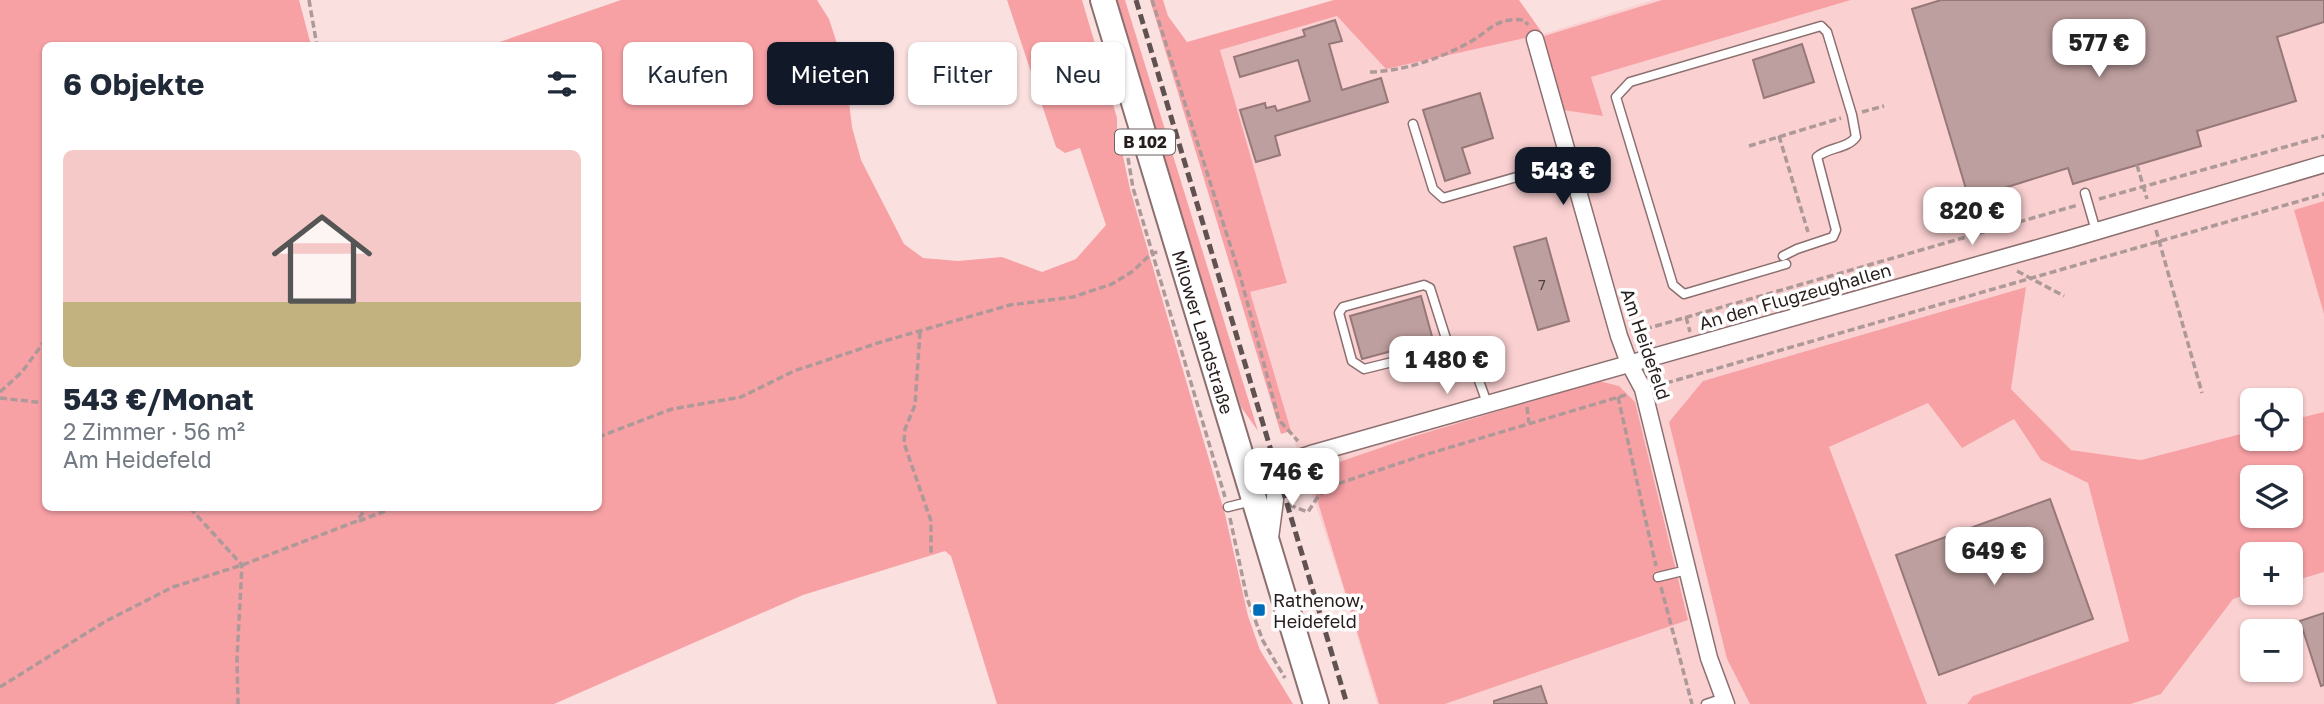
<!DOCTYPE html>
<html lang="de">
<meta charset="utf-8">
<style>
body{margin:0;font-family:"Golos Text",sans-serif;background:#f2f2f3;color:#1f2937;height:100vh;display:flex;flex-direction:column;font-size:26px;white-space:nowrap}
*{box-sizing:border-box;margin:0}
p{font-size:23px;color:#747a83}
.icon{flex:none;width:38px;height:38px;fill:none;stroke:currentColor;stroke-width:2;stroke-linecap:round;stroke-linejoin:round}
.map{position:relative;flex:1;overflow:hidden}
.panel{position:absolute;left:42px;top:42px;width:560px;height:469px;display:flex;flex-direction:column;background:#fff;border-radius:10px;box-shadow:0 2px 5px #0004}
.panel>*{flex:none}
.top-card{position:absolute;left:623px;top:42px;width:665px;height:63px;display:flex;gap:14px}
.fabs{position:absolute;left:2240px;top:388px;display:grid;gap:14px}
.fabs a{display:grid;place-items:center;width:63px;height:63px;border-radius:10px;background:#fff;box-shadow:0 2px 5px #0004;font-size:35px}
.price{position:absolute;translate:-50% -60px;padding:0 16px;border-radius:14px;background:#fff;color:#222;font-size:23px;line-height:46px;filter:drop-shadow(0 2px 4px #0008)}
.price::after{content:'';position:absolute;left:50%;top:42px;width:21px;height:16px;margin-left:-10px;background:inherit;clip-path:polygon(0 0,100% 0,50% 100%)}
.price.selected{background:#111827;color:#fff}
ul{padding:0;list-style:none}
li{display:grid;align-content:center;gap:14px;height:371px;padding:0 21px}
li+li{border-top:2px solid #e0e1e3}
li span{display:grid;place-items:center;height:217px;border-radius:10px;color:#555}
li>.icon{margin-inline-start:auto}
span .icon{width:126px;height:126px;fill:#fffc;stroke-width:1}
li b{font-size:30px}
h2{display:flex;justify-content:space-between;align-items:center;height:84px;padding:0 21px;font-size:30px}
.pill{padding:0 24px;border-radius:10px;background:#fff;box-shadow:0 2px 5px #0004;font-size:24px;line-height:63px}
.pill.selected{background:#111827;color:#fff}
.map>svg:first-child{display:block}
.built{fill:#fad0d1;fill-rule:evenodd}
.green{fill:#f7a1a5;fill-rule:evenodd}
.building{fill:#be9f9f;stroke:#967879;stroke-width:2}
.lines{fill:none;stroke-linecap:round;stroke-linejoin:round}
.service-casing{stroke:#8c6f6f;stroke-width:11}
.minor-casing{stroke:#8c6f6f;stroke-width:19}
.primary-casing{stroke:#8c6f6f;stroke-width:28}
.path{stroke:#ae9999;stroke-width:3.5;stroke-dasharray:7 3.5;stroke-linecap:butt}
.service{stroke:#fff;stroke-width:8}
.minor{stroke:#fff;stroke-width:16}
.primary{stroke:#fff;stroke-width:24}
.rail{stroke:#615252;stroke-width:5;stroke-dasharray:10 5;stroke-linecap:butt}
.poi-dot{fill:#006db8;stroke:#fff;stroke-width:2.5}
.labels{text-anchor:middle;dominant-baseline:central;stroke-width:7;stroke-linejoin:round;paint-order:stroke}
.number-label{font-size:14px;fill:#4e3e3e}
.shield{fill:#fff;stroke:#686161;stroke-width:2}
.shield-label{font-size:16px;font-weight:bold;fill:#281d1d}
.street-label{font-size:18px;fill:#281d1d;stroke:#fff}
.poi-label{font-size:18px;fill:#281d1d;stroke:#fff;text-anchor:start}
</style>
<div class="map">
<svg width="2324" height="704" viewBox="0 0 2324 704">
<rect width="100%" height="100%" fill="#fbe0e0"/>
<g class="built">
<polygon points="1653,0 1662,0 1544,36 1602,115 1590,77 1851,0 2324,0 2324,201 2294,210 2324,314 2324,412 2291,420 2291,401 2252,401 2252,431 2141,460 2071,450 2011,389 2025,287 1703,381 1727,659 1750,704 1445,704 1688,620 1619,386 1599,381 1415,436 1333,464 1334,550 1379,704 1377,704 1342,584 1291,431 1250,292 1287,284 1220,50 1338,16 1543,34"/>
<polygon points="1928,403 2014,419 2041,460 2088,483 2129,642 1973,696 1967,704 1927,704 1829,447"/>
<path d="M 2324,572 L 2324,704 L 2132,704 L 2161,694 L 2233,599 L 2252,593 L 2291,593 L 2291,582 ZM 2252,632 L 2291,632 L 2291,670 L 2252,670 Z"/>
</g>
<g class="green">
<polygon points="0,0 299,0 311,45 46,46 46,508 598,508 598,46 491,45 621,0 817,0 829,19 845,68 852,127 861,160 904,244 923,258 958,261 1002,257 1042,272 1076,259 1106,225 1080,148 1065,153 1056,147 1007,0 1082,0 1117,118 1117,128 1130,189 1225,514 1248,616 1260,650 1293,704 997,704 951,556 945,551 803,595 554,704 0,704"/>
<polygon points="1115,0 1125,0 1258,431 1241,407"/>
<polygon points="1150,0 1163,0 1168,16 1187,42 1334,0 1519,0 1543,34 1386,69 1337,16 1220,50 1287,283 1250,292 1291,431 1281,434"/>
<polygon points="1662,0 1851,0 1591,77 1603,116 1563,110 1544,36"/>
<polygon points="2324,201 2324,314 2294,210"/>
<path d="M 2026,287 L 2011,389 L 2071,450 L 2141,460 L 2252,431 L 2252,439 L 2291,439 L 2291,420 L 2324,412 L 2324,572 L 2291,582 L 2291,555 L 2252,555 L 2252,593 L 2233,599 L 2161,694 L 2131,704 L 1967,704 L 1973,696 L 2129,641 L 2088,483 L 2041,460 L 2014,419 L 1962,448 L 1928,403 L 1829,447 L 1927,704 L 1750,704 L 1727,659 L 1669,422 L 1703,381 ZM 2252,478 L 2291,478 L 2291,516 L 2252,516 Z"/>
<polygon points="1599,381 1619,386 1635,402 1688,620 1445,704 1379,704 1311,479 1333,464 1415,436"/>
</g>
<g class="building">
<polygon points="1941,0 2324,0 2324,22 2277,37 2296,101 2197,131 2201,146 2073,184 2068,168 1969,199 1912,9"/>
<polygon points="1335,20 1342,41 1329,44 1342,90 1381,78 1388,102 1275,136 1280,155 1256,162 1240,110 1265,103 1266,108 1275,106 1277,111 1310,101 1298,60 1240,77 1234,57 1305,36 1303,30"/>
<polygon points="1802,44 1814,82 1764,98 1753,60"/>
<polygon points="1480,93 1493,138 1462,148 1470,173 1445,181 1423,110"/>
<polygon points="1546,238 1569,321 1538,330 1514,247"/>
<polygon points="1421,296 1433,340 1362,359 1350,316"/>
<polygon points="2050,499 2093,619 1939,675 1896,555"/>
<polygon points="2324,613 2324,685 2321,686 2300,621"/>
<polygon points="1541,686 1547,704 1494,704 1494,701"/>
</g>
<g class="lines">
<g class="service-casing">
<g id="service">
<polyline points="1413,124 1433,189 1443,198 1569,162"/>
<polyline points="2085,193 2096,231"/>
<path d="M 1783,256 L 1797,249 L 1833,237 L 1836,230 L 1817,157 C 1828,147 1847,149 1856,137 L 1852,115 L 1827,32 L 1821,26 L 1630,82 L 1616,97 L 1673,285 L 1684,294 L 1786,264"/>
<polyline points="1449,348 1430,288 1424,285 1343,307 1339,313 1352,361 1364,369 1449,348 1469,353 1487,403"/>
<polyline points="1228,507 1252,501"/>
<polyline points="1658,577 1687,570"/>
<polyline points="1706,704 1724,698"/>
</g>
</g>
<g class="minor-casing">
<g id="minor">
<polyline points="1535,39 1619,336 1629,363 1643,389 1709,658 1726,704"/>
<polyline points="1247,475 1311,454 2070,239 2324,164"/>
<polyline points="1270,538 1275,500 1276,465"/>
</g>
</g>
<g class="primary-casing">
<polyline id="primary" points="1103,0 1316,704"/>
</g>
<g class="path">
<polyline points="309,0 317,46"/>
<polyline points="1152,0 1241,279 1279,420 1298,441"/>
<path d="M 1370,72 C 1404,71 1439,59 1470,42 C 1491,30 1496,17 1524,20 L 1528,25"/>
<polyline points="1862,112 1884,106"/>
<polyline points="1779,136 1808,232"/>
<polyline points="1749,146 1841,118"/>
<polyline points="1128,158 1133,188 1225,497"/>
<polyline points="2137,165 2147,199"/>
<polyline points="2099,199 2324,136"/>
<polyline points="2156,230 2202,393"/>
<polyline points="2017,271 2064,296"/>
<polyline points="1686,317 1690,332"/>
<polyline points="920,332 915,405 905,429 904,443 931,521 931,554"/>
<polyline points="1635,332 2078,205"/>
<polyline points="1656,386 2324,194"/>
<polyline points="0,392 22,372 46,339"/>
<polyline points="1618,397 1656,566"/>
<polyline points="0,398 46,403"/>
<polyline points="1527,407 1529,423"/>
<polyline points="598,437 672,409 741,397 794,371 881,342 1010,305 1073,297 1112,284 1133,271 1152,253 1160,252"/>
<polyline points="1289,505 1308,512 1319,495 1337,484 1421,456 1629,394"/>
<polyline points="190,508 242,565 237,658 238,704"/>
<polyline points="1230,518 1247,598 1263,641 1285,678"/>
<polyline points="359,521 393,508"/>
<polyline points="1661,587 1692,704"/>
<polyline points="0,687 106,621 173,587 242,565 357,521 366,508"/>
</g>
<use href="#service" class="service"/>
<use href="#minor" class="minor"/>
<use href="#primary" class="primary"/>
<polyline class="rail" points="1136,0 1347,704"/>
</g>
<rect class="poi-dot" x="1252" y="603" width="14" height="14" rx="3.5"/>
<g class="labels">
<g class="number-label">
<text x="1542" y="284">7</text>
</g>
<rect class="shield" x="1115" y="129.5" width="60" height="25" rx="5"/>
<g class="shield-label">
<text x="1145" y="142">B 102</text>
</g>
<g class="street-label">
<text transform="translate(1795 296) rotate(-16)">An den Flugzeughallen</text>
<text transform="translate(1203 332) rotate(73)">Milower Landstraße</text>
<text transform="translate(1646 344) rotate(71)">Am Heidefeld</text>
</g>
<g class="poi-label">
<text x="1273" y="600">Rathenow,<tspan x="1273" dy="21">Heidefeld</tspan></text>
</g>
</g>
</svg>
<div class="fabs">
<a><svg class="icon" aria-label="locate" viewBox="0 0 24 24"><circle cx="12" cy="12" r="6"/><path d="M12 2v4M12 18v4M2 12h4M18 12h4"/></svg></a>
<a><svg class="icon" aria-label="layers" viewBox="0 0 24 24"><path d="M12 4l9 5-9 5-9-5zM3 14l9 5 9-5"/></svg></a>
<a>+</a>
<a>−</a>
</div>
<b class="price" style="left:2099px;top:79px">577 €</b>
<b class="price selected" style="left:1563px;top:207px">543 €</b>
<b class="price" style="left:1972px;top:247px">820 €</b>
<b class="price" style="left:1447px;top:396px">1 480 €</b>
<b class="price" style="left:1292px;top:508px">746 €</b>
<b class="price" style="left:1994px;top:587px">649 €</b>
<div class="top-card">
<a class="pill">Kaufen</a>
<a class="pill selected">Mieten</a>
<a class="pill">Filter</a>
<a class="pill">Neu</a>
</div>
<section class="panel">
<h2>6 Objekte<svg class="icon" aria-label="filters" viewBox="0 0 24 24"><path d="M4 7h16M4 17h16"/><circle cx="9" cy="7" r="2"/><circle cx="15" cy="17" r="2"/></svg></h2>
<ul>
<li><span style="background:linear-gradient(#f6c9c9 70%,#c2b280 0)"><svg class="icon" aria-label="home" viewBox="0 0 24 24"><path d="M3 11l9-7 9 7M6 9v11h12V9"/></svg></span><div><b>543 €/Monat</b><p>2 Zimmer · 56 m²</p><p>Am Heidefeld</p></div></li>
</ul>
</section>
</div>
